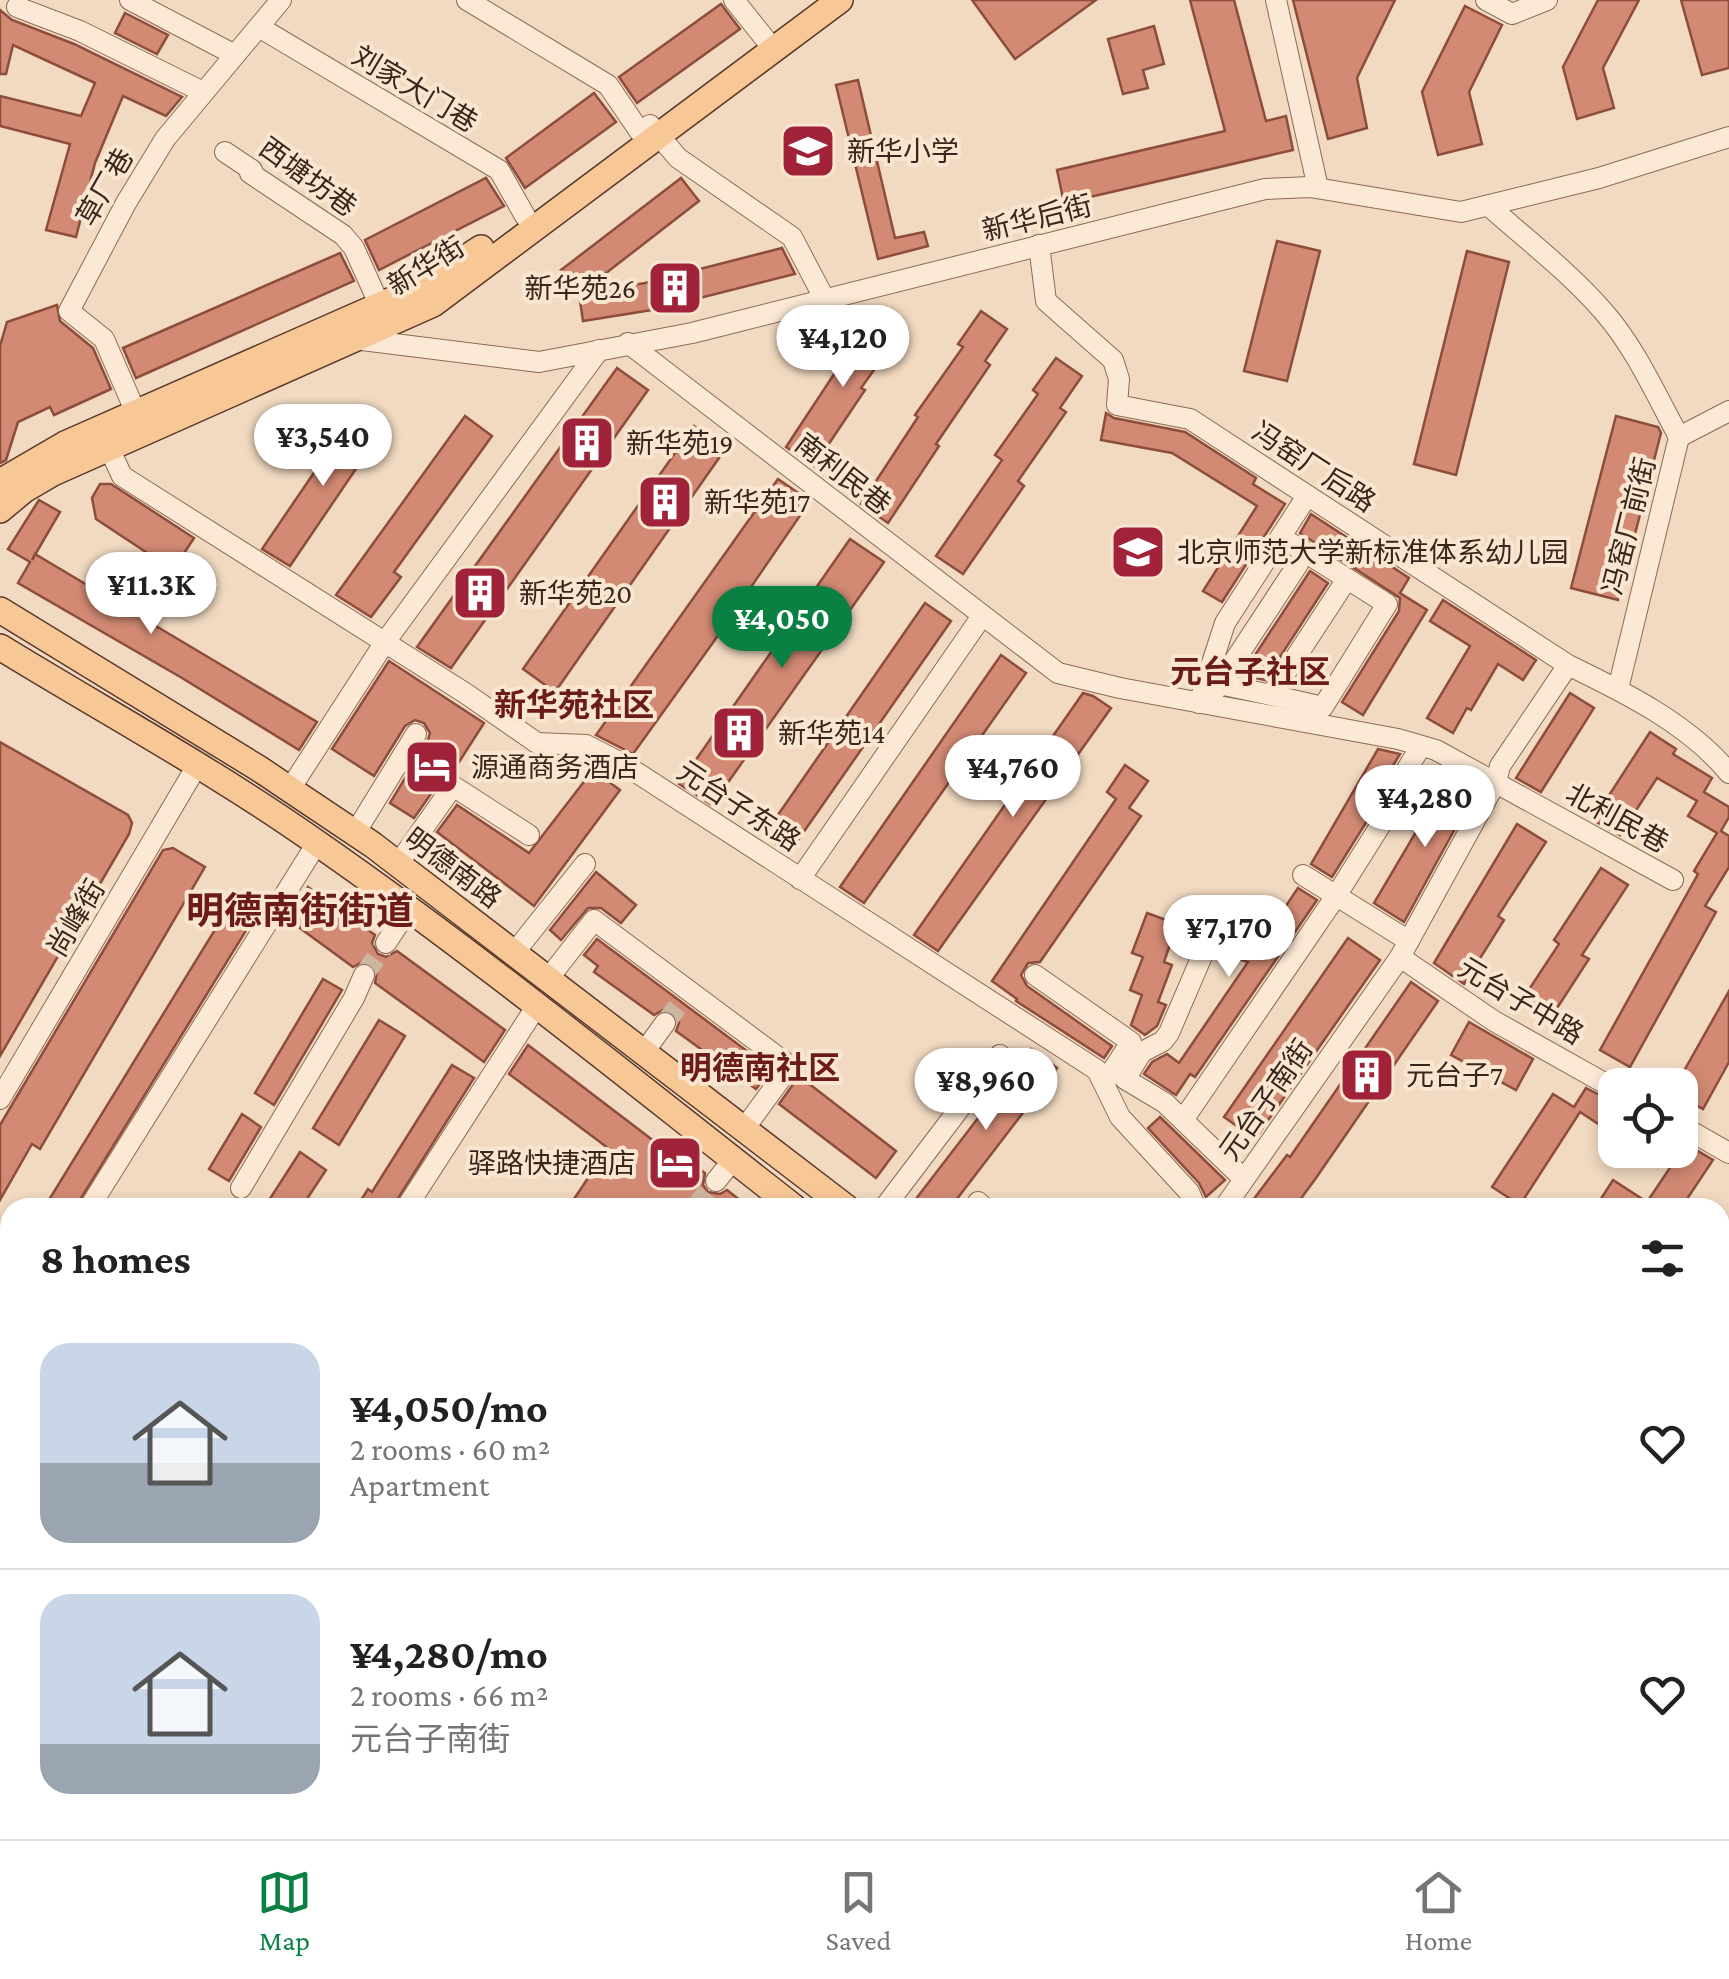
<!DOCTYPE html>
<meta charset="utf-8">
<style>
body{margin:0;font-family:"Crimson Pro","Noto Sans SC",serif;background:#f6f6f6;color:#222;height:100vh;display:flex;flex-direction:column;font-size:38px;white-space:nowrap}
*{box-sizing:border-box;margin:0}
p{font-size:32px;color:#767676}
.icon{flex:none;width:55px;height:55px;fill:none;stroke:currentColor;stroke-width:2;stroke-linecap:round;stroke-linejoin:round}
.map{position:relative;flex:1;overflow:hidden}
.drawer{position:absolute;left:0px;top:1198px;width:1730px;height:642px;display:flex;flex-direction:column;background:#fff;border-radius:30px 30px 0 0;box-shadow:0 5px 15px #0003}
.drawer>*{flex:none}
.tools{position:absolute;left:1598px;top:1068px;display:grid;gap:20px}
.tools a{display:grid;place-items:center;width:100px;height:100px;border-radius:20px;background:#fff;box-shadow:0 5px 15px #0003;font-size:50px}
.price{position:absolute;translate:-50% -85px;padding:0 22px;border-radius:35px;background:#fff;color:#222;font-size:32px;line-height:65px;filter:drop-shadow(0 2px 5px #0008)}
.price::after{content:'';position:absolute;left:50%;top:60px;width:30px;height:22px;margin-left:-15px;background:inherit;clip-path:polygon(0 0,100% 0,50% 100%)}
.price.current{background:#0b8043;color:#fff}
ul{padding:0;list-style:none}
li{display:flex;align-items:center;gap:30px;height:250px;padding:0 40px}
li+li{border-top:2px solid #e0e0e0}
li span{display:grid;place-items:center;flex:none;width:280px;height:200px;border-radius:30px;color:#555}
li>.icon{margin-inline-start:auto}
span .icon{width:120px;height:120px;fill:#fffc;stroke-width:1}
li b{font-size:42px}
h2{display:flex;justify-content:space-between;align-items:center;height:120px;padding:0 40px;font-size:42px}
.tab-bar{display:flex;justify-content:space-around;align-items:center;height:140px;border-top:2px solid #e0e0e0;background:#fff;font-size:28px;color:#767676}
.tab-bar a{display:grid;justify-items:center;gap:5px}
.tab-bar .current{color:#0b8043}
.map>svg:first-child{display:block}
.green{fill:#d0cc94}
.building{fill:#d28a74;stroke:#8d4d3b;stroke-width:2.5}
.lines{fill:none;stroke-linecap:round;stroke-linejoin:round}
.minor-tunnel{stroke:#cdb6a0;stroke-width:20;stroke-dasharray:20 10;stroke-linecap:butt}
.minor-casing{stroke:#8c6a57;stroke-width:22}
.major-casing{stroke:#5a392c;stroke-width:28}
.minor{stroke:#fbe9d5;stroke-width:20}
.major{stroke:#f7c796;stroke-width:25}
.labels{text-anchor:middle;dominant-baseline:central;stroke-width:8;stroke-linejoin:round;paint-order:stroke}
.street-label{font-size:28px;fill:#3b261d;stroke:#f8e6d1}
.poi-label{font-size:28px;fill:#3b261d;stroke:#f8e6d1;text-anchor:start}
.quarter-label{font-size:32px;font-weight:bold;fill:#6b1b19;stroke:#f8e6d1}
.district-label{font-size:38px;font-weight:bold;fill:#6b1b19;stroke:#f8e6d1}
</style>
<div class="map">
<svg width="1729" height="1839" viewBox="0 0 1729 1839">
<rect width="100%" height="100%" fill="#f1dac1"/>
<polygon class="green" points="1607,1830 1656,1830 1670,1839 1621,1839"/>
<g class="building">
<polygon points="972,0 1096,0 1015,59"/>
<polygon points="1190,0 1234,0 1266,121 1286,116 1293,150 1064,203 1057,170 1225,131"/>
<polygon points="1293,0 1395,0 1357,78 1367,128 1328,139"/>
<polygon points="1598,0 1639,0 1603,68 1614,108 1577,119 1563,67"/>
<polygon points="1681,0 1729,0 1729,68 1702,75"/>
<polygon points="721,4 740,29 637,103 619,77"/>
<polygon points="1465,6 1502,25 1469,92 1482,144 1438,155 1422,92"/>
<polygon points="0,10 12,20 74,44 182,97 166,116 123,96 95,163 76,237 46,230 70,144 0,126 0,96 81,116 95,83 13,45 6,74 0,74"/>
<polygon points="125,13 168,35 157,54 115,33"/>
<polygon points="1154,26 1164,64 1143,70 1148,88 1123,94 1108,39"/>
<polygon points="858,80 895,238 924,232 928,246 878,259 836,85"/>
<polygon points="594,93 616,122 525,188 506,158"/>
<polygon points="486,178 504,206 379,270 365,240"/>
<polygon points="681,178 699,201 579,294 561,270"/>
<polygon points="1277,241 1320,251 1287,381 1244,371"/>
<polygon points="782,248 795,274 652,310 583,321 579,294 645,283"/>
<polygon points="1467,251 1509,262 1456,475 1414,464"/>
<polygon points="340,253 354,281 136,378 123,348"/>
<polygon points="57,305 60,321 93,348 111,389 54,415 50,407 18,422 6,460 0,463 0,346 7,322"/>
<polygon points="981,311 1007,329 985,361 990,365 936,444 939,446 888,523 861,504 918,417 915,415 963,347 958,344"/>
<polygon points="875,312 902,331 861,388 865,390 814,466 786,447"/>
<polygon points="1056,358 1082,376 1060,408 1066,412 1018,481 1024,486 963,574 936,556 1002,460 995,455 1038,394 1033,390"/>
<polygon points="617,368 648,390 451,668 417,647"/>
<polygon points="356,411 383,429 290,566 262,549"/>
<polygon points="1106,413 1114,418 1185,432 1256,478 1253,484 1285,504 1222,602 1203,591 1257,506 1172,453 1101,440"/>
<polygon points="465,416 492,436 394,572 401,577 371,617 336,595"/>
<polygon points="1616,416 1658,427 1661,433 1618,600 1571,588"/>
<polygon points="694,426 726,448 555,692 523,669"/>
<polygon points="778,479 810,501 712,644 633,754 596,735"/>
<polygon points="100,484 111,484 194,538 173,570 96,519 92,498"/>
<polygon points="39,500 60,512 32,560 35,554 317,722 299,750 182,678 18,583 30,562 8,549"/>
<polygon points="1311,514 1409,578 1400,593 1427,610 1363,715 1342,702 1399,611 1400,598 1300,533"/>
<polygon points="850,539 884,562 712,805 679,784"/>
<polygon points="1310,571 1328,583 1265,680 1242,675"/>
<polygon points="1443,600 1536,660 1523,680 1498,664 1471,710 1467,708 1453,733 1427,718 1470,646 1430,621"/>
<polygon points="925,603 951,621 789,853 764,835"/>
<polygon points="1001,655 1026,673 864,903 840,887"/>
<polygon points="389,661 484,723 452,773 442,778 414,818 390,803 428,740 430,733 424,723 415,720 405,726 374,776 332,749"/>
<polygon points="1083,693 1093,696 1111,708 938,951 914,935"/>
<polygon points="1570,693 1594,708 1541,792 1516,778"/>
<polygon points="1650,732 1676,749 1673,754 1712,778 1704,792 1729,807 1729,817 1721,831 1729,836 1729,867 1705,906 1716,912 1630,1067 1600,1050 1698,874 1694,871 1717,833 1688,816 1697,801 1657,778 1620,835 1593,820"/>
<polygon points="0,742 128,815 132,823 129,834 0,1056"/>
<polygon points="1378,749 1400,754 1372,800 1367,821 1332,877 1311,864"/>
<polygon points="1125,765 1148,781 1129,808 1141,816 1040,962 1028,963 1021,975 1027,986 1112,1046 1104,1058 1016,1001 1017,999 992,981 1116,799 1107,792"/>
<polygon points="593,770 620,790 534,906 437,832 457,805 529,853"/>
<polygon points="1449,776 1475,792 1404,922 1374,903"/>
<polygon points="1517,824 1546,842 1498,916 1504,920 1464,984 1434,963"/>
<polygon points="173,848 205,867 40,1149 32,1144 0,1200 0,1125 163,850"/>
<polygon points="1601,868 1628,885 1582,955 1589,959 1548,1022 1520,1003 1559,944 1554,940"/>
<polygon points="596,872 636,905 621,923 601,908 588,908 561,940 550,930"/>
<polygon points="308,887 375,935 372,943 378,954 386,957 397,951 505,1030 484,1062 375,983 377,972 370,963 362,962 353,967 286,918"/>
<polygon points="1298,888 1317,900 1195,1077 1190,1074 1176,1095 1144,1074 1152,1062 1167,1054 1179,1063 1248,962 1214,951 1206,943 1196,944 1175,937 1185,909 1265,937"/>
<polygon points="232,902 255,916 75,1208 44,1208"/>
<polygon points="1147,913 1177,924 1164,962 1172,965 1158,1002 1166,1005 1157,1026 1145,1035 1131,1025 1142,995 1130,990 1143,957 1132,953"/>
<polygon points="1348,938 1380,960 1255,1139 1224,1117"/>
<polygon points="597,939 771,1069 756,1089 676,1031 679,1023 674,1013 665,1009 654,1015 594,972 598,966 584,955"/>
<polygon points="323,979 342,990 274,1105 255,1093"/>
<polygon points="1411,982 1438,1001 1316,1178 1294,1208 1247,1208 1287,1155 1290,1157"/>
<polygon points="1729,991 1729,1062 1703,1109 1680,1096 1680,1078"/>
<polygon points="379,1020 405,1036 339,1145 313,1128"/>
<polygon points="1469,1022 1533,1059 1516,1090 1451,1055"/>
<polygon points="528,1045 667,1151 670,1148 705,1173 703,1185 708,1192 720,1194 727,1190 750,1208 568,1208 608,1148 509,1074"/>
<polygon points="1031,1049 1057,1068 1022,1114 950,1208 909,1208"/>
<polygon points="452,1065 474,1078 392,1208 356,1208 368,1189 372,1192"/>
<polygon points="799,1076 896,1151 876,1178 779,1104"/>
<polygon points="1586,1088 1615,1103 1615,1135 1580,1112 1520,1205 1492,1187 1553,1094 1574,1107"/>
<polygon points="242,1114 261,1127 229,1181 209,1169"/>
<polygon points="1160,1117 1225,1180 1206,1197 1199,1183 1148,1128"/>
<polygon points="1686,1144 1713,1160 1681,1208 1595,1208 1613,1180 1647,1202"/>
<polygon points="300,1152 326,1170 301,1208 264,1208"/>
</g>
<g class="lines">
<g class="minor-tunnel">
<polyline points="364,975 386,943"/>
<polyline points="665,1023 686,996"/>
<polyline points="695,1208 716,1181"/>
</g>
<g class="minor-casing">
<g id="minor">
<polyline points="130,0 235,55"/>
<polyline points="467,0 608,85 640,132"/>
<polyline points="734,0 766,40"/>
<polyline points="1276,0 1318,188"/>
<polyline points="1486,0 1512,14 1547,0"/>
<polyline points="17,7 80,31 203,92"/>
<polyline points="259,27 499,170 525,216"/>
<polyline points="650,125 678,158 792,237 824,298"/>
<polyline points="225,152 252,170 250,173 343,235 354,248 380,306"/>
<path d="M 1489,206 C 1527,240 1569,272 1603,311 C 1635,347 1656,395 1679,437 L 1618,689"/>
<path d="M 1039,245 L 1046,301 L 1113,360 L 1119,379 L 1117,405 L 1190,419 L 1568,665 C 1624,692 1689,724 1729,773"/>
<polyline points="354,339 539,362 692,333 1265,189 1310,187 1461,212 1599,178 1729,137"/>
<polyline points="628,343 1058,673 1120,688 1398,739 1436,750 1673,880"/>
<polyline points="136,413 104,339 69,311 126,203 165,139 281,0"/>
<polyline points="1679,437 1729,411"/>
<polyline points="109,448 122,476 465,693 537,743 586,745 625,765 1097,1070 1120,1117 1189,1192 1196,1208"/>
<polyline points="1219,684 1271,695 1347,579"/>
<polyline points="1214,692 1298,564"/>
<polyline points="1271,695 1323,707 1387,604 1281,537"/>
<polyline points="1199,703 1225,623 1307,496"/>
<polyline points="290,789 385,642 599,350"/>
<polyline points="355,833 416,734"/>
<polyline points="398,864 453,786 529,835"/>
<polyline points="1303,875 1409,941"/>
<polyline points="800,879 982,616"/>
<polyline points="386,943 408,910"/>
<polyline points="514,953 585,864"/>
<polyline points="1202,956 1169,1033 1163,1041 1142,1052 1125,1079 1165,1103 1244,1179"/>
<polyline points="1400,957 1494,1021 1615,1089"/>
<polyline points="1035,975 1131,1042 1105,1082"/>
<polyline points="548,979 594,920 790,1066 744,1129"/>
<polyline points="644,1052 665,1023"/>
<polyline points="0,1099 198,764"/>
<polyline points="1183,1120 1336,896 1380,826 1384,807 1421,746"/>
<polyline points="1680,1125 1729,1153"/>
<polyline points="716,1181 733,1160"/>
<polyline points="241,1188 354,998 364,975"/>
<polyline points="89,1208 317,843"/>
<polyline points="406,1208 536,1007"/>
<polyline points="884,1208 1000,1055"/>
<polyline points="975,1208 978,1202 985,1208"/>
<polyline points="1224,1208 1400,957 1496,782 1500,766 1568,665"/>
<polyline points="0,1243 10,1249"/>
<polyline points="1720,1328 1729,1321"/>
<polyline points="0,1496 10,1504"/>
<polyline points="1720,1710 1729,1710"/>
<polyline points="1720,1728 1729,1728"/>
<polyline points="0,1743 10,1730"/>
<polyline points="1720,1817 1729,1778"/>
<polyline points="433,1830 441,1837 439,1839"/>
<polyline points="544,1839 551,1830"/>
<polyline points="1112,1839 1118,1830"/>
<polyline points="1189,1839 1196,1830"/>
</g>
</g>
<g class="major-casing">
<g id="major">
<polyline points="0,482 65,444 419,288 481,248"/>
<polyline points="0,510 24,490 53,473 433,304 840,0"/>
<polyline points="0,610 258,768 373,845 847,1208"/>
<path d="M 0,647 C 106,712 215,771 317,843 C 481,957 637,1085 795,1208"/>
<polyline points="0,1433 10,1441"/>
<polyline points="1720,1826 1729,1832"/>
<polyline points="517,1830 529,1839"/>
<polyline points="1678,1830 1692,1839"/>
</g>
</g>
<use href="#minor" class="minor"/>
<use href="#major" class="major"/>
</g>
<defs>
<g id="school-square" transform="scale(2.875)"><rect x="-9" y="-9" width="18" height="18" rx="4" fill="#a0233a" stroke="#f8e6d1"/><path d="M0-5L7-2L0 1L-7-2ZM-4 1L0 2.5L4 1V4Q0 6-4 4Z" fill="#fff"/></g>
<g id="building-square" transform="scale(2.875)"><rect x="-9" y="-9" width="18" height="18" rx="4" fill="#a0233a" stroke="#f8e6d1"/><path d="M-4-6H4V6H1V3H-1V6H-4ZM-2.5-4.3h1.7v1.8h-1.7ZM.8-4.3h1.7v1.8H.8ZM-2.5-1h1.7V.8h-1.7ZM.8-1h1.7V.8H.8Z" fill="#fff"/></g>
<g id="hotel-square" transform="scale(2.875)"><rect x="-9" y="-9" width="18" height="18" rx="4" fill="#a0233a" stroke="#f8e6d1"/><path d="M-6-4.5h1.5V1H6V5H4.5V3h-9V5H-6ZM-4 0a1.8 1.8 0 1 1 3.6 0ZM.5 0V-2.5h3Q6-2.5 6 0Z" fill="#fff"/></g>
</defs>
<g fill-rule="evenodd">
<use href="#school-square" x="808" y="151"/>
<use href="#building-square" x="675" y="288"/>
<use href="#building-square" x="587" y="443"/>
<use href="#building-square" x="665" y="502"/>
<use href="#school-square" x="1138" y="552"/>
<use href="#building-square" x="480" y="593"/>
<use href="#building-square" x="739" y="733"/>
<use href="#hotel-square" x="432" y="767"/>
<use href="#building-square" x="1367" y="1075"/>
<use href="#hotel-square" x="675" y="1163"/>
</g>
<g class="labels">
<g class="street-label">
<text transform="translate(415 89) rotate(31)">刘家大门巷</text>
<text transform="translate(308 177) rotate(36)">西塘坊巷</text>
<text transform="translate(105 187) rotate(-60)">草厂巷</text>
<text transform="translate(1037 218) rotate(-14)">新华后街</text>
<text transform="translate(426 266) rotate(-32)">新华街</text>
<text transform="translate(1314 467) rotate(33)">冯窑厂后路</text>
<text transform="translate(843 474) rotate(38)">南利民巷</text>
<text transform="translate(1629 526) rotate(-76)">冯窑厂前街</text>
<text transform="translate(739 806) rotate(33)">元台子东路</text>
<text transform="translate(1617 818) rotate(29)">北利民巷</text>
<text transform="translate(453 868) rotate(37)">明德南路</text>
<text transform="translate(76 918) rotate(-59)">尚峰街</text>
<text transform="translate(1521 1001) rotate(31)">元台子中路</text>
<text transform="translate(1266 1100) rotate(-55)">元台子南街</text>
</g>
<g class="poi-label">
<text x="847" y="151">新华小学</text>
<text x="636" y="288" text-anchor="end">新华苑26</text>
<text x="626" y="443">新华苑19</text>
<text x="704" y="502">新华苑17</text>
<text x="1177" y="552">北京师范大学新标准体系幼儿园</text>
<text x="519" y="593">新华苑20</text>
<text x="778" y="733">新华苑14</text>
<text x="471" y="767">源通商务酒店</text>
<text x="1406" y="1075">元台子7</text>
<text x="636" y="1163" text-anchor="end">驿路快捷酒店</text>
</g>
<g class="quarter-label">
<text x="1250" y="672">元台子社区</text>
<text x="574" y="705">新华苑社区</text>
<text x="760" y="1068">明德南社区</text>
</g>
<g class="district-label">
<text x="300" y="911">明德南街街道</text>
</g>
</g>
</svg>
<div class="tools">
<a><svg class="icon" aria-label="locate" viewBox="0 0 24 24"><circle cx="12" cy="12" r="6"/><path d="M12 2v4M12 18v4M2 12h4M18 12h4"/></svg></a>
</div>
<b class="price" style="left:843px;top:390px">¥4,120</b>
<b class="price" style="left:323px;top:489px">¥3,540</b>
<b class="price" style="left:151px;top:637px">¥11.3K</b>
<b class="price current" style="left:782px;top:671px">¥4,050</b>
<b class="price" style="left:1013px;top:820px">¥4,760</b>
<b class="price" style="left:1425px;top:850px">¥4,280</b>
<b class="price" style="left:1229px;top:980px">¥7,170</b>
<b class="price" style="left:986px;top:1133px">¥8,960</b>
<section class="drawer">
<h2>8 homes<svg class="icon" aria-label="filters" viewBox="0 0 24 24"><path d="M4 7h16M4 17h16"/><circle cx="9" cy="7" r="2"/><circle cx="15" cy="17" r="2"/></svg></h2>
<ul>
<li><span style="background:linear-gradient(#c9d6e8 60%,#9aa5b1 0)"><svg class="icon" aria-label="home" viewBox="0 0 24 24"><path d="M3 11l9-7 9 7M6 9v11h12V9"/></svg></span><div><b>¥4,050/mo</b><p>2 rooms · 60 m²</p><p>Apartment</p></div><svg class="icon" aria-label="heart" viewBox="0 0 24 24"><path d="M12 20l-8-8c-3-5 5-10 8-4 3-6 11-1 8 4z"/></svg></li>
<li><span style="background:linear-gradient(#c9d6e8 75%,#9aa5b1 0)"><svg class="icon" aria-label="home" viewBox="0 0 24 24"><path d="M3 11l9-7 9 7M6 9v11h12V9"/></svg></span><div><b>¥4,280/mo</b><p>2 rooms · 66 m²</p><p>元台子南街</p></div><svg class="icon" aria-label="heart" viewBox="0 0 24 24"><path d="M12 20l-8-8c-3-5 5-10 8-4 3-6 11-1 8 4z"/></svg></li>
</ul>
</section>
</div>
<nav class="tab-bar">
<a class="current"><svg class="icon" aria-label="map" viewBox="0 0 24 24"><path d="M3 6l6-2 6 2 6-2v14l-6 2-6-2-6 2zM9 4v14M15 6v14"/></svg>Map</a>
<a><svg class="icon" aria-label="saved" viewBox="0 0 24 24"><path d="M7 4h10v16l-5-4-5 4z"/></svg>Saved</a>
<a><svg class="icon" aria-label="home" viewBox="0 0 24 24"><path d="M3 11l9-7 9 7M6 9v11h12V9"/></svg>Home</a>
</nav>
